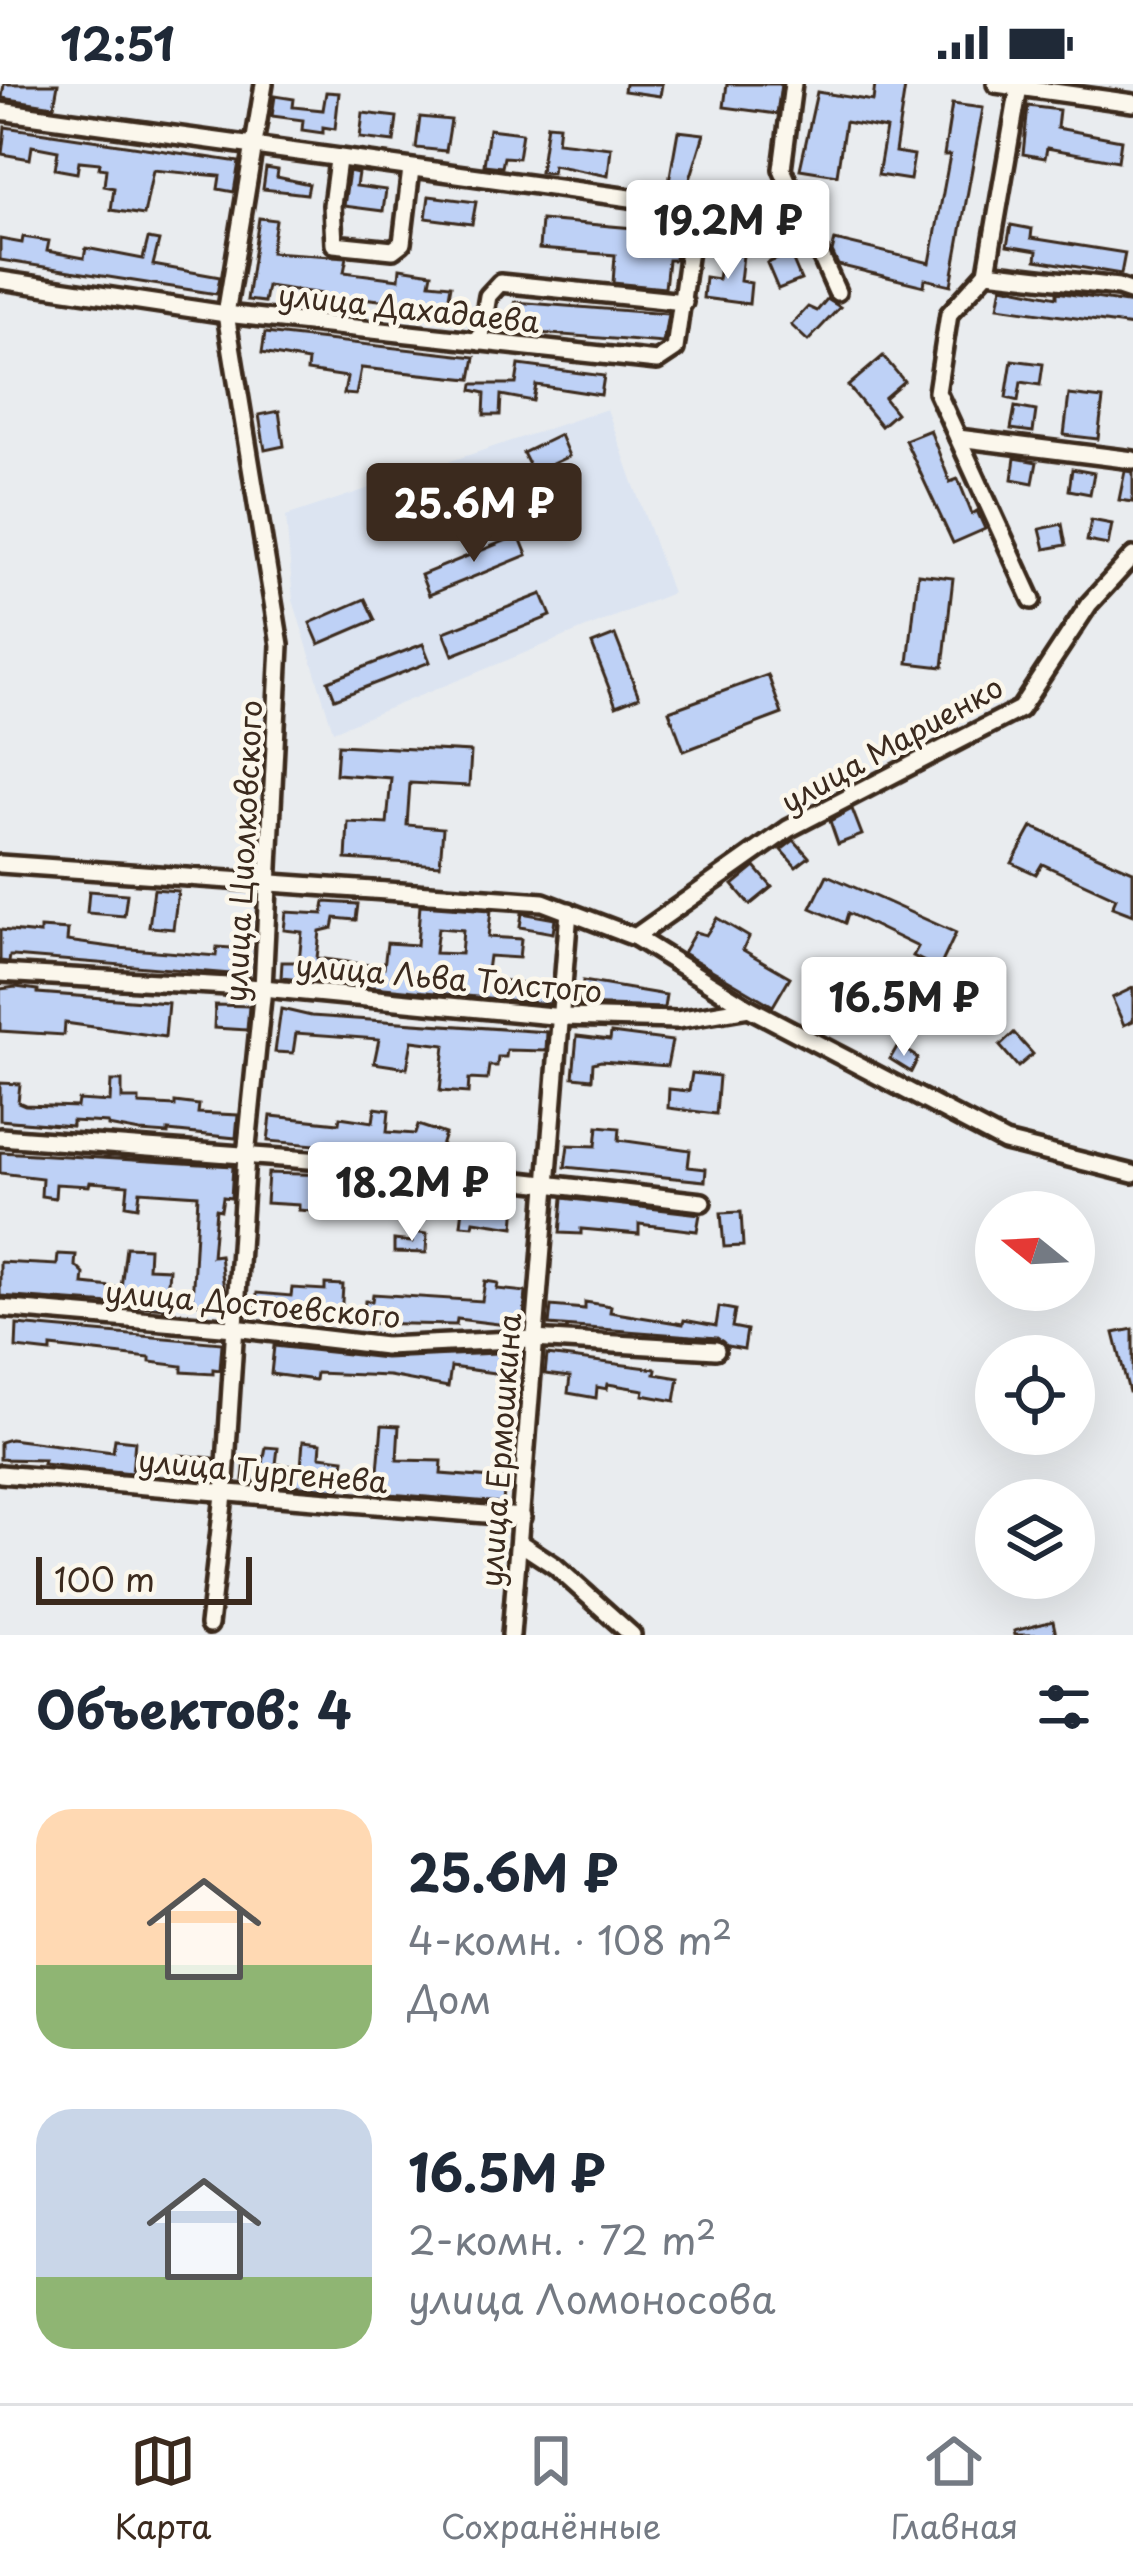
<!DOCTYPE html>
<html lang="ru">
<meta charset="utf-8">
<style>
body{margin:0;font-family:"Playpen Sans",sans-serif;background:#f2f2f3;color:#1f2937;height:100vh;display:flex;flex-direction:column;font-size:45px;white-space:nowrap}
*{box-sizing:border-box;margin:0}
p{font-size:39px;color:#747a83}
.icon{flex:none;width:66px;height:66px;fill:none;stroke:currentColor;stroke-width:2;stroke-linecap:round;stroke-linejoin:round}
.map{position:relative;height:1551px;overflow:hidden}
.drawer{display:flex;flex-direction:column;background:#fff;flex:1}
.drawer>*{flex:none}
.needle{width:78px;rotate:288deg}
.fabs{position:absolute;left:975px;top:1107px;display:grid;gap:24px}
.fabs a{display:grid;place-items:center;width:120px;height:120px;border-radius:50%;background:#fff;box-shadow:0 12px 48px #0002;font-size:60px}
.scale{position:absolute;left:36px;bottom:30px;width:216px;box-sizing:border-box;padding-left:12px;border:6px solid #3b2a1e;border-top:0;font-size:33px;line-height:42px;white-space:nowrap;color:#3b2a1e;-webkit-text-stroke:9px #fbf7ec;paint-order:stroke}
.price{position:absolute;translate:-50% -102px;padding:0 27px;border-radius:12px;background:#fff;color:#222;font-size:39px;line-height:78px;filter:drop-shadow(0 3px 6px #0008)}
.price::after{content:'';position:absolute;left:50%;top:72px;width:36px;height:27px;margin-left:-18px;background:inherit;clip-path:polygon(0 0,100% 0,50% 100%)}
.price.selected{background:#3b2a1e;color:#fff}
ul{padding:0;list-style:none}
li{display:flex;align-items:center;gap:36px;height:300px;padding:0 36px}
li span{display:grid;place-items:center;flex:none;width:336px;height:240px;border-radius:36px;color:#555}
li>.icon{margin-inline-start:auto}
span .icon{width:144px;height:144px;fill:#fffc;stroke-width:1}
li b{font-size:51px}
h2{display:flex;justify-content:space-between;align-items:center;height:144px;padding:0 36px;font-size:51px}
.status{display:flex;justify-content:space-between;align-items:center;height:84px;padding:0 60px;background:#fff;direction:ltr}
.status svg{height:33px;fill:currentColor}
.tabs{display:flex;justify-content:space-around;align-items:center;height:168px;border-top:3px solid #e0e1e3;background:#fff;font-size:33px;color:#747a83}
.tabs a{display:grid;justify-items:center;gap:6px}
.tabs .selected{color:#3b2a1e}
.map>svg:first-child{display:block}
.built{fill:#dce4f1}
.building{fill:#bed1f6;stroke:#3b2a1e;stroke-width:3;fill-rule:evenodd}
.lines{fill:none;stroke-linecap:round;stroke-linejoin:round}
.street-casing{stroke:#3b2a1e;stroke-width:24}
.street{stroke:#fbf7ec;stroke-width:15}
.labels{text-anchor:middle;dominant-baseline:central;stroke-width:9;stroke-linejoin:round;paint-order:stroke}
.street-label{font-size:30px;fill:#3b2a1e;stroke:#fbf7ec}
</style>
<div class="status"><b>12:51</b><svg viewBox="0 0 49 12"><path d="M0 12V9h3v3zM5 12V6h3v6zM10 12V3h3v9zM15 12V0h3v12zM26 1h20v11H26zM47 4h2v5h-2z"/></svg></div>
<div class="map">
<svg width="1133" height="1551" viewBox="0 0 1133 1551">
<rect width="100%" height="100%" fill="#e9ecef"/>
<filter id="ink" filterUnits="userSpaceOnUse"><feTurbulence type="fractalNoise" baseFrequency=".00833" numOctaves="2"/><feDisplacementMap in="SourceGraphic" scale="24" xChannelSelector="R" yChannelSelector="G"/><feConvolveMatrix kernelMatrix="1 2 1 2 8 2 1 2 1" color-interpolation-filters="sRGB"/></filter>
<g filter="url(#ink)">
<polygon class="built" points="607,325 672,509 333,647 293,516 286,432"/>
<g class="building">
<polygon points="4,0 58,0 54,22 2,14"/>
<polygon points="625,0 662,0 660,12 624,7"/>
<polygon points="727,0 781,0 777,30 724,23"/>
<polygon points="875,0 905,3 895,68 914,71 910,96 878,91 886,45 845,38 837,91 800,85 817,8 873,17"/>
<polygon points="326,8 339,9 335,45 323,43 323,49 302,46 303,36 272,32 275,12 294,15 293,23 323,26"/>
<polygon points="952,20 983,24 951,201 925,195 924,202 838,181 832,168 835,156 930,179 950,71 944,71"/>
<polygon points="1028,22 1059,26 1057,44 1121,56 1118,77 1047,64 1045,74 1023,70"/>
<polygon points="363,29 397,33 394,58 360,54"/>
<polygon points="420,33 451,36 446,67 416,64"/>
<polygon points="547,40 559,41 557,58 611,64 608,92 553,81 552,89 540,88"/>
<polygon points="5,43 239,78 234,108 218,105 220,92 153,86 144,131 111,126 114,104 104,102 106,85 99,84 100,79 79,77 77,89 55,85 58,67 32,62 30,75 2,70"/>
<polygon points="489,45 522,49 518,74 504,73 502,83 484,81"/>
<polygon points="678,47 704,50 684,115 667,109"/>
<polygon points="266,84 278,86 277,93 309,100 307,110 263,105"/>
<polygon points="349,87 358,89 356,102 386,106 383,127 344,122"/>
<polygon points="740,107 742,150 724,151 722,126 705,126 705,109"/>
<polygon points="429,112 476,118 472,140 426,134"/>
<polygon points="259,134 276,136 271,168 347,173 344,188 399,195 400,184 432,189 430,199 451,201 447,223 351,213 349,229 321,226 323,210 267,202 264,218 247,216"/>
<polygon points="541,136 668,147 668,163 676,164 675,176 668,176 665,204 613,199 615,171 539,165"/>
<polygon points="1011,141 1032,145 1031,154 1125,169 1121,190 1036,176 1037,167 1007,162"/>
<polygon points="23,153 49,157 47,167 84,174 86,164 143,175 148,155 159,157 153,181 220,193 217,210 0,176 0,155 22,159"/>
<polygon points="722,169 743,171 740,197 751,199 749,220 703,214 705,193 718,195"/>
<polygon points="790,170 801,196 778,205 767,179"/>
<polygon points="1002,202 1057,213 1057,208 1133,220 1133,242 998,223"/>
<polygon points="827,215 840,223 808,257 791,241 808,223 817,227"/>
<polygon points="515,218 668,230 663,259 512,247"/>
<polygon points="265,249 475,273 471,295 361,284 356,311 344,310 347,293 307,287 308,277 262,269"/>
<polygon points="883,272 904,297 884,314 896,329 881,342 848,302"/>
<polygon points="1012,276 1043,280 1040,301 1021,298 1018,317 1006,314"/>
<polygon points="519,281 604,292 601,311 536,301 533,317 501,311 500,331 484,331 485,309 472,306 473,300 516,300"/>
<polygon points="1069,311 1103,315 1098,355 1064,351"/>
<polygon points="1015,323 1036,327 1033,348 1011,345"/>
<polygon points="279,327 284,362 265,366 259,331"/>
<polygon points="930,346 950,398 958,395 972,430 977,427 985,445 953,459 905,356"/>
<polygon points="560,351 569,372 533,389 523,369"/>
<polygon points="1015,374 1037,378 1033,399 1012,395"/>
<polygon points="1072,385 1094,389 1090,410 1069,406"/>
<polygon points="1125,387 1133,388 1133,418 1119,416"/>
<polygon points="1091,436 1112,440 1108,461 1087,457"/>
<polygon points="1062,440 1066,461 1045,465 1040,445"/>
<polygon points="519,451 527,471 429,511 421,491"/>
<polygon points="918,490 953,494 943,583 908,579"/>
<polygon points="542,510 551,532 453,571 444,548"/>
<polygon points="365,515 375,536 319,560 310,539"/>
<polygon points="615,551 639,613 616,622 592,560"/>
<polygon points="423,560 430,578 335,615 328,597"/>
<polygon points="768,591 782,630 684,667 669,627"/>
<polygon points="338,661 471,668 469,702 410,699 407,741 443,744 440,781 346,775 348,738 387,740 391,694 336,690"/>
<polygon points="852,725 862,751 838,760 830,737"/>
<polygon points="1032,743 1133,787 1133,831 1112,823 1116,814 1042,780 1036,790 1012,779"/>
<polygon points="794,756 809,773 796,783 781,766"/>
<polygon points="755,783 772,803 750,821 733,801"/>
<polygon points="827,791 956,849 939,885 913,872 918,863 848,829 845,839 811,824"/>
<polygon points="154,805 178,807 173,845 149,843"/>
<polygon points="89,807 127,810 124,832 87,829"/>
<path d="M 325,818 L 358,820 L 356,836 L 335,834 L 333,844 L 320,847 L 317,874 L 384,883 L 387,859 L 417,861 L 420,821 L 491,826 L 488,853 L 521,855 L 519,874 L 489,872 L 486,894 L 551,903 L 550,920 L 281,894 L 282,878 L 299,878 L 302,848 L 284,846 L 286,828 L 323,830 ZM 438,844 L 463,846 L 461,870 L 435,869 Z"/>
<polygon points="522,829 555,835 553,849 520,843"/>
<polygon points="717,834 749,853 743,866 790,893 773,922 683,869 695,848 706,851"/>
<polygon points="40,844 68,846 67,857 118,864 216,872 217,863 247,865 243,891 13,872 10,872 9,878 0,877 0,846 40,850"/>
<polygon points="583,897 666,911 664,924 579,921"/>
<polygon points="16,903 38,906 38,909 168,919 165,953 65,939 64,951 0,947 0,905"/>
<polygon points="1133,904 1133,937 1124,941 1112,914"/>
<polygon points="215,921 249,922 247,946 214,944"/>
<polygon points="281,925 311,932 547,948 546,967 507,966 506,973 498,973 497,982 489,982 487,996 469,995 468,1009 440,1007 445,961 412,957 407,984 374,979 379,955 296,949 293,969 275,968"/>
<polygon points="611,949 672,957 667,982 601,977 593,979 592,995 573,993 577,952 610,956"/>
<polygon points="1014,949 1033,970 1018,983 1000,962"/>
<polygon points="898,961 918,974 911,988 890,975"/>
<polygon points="692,989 719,992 716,1030 668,1024 669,1005 689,1007"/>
<polygon points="111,997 122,997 122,1015 139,1015 139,1020 175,1022 175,1018 199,1021 198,1029 238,1031 236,1054 168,1047 168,1050 140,1048 108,1042 108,1039 72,1037 72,1042 0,1036 0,999 20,1000 18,1018 25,1021 77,1023 78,1016 110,1018"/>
<polygon points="375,1024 389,1026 387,1048 415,1050 418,1041 445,1050 437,1075 410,1069 268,1057 271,1032 339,1039 340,1033 373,1038"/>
<polygon points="598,1042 620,1044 619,1056 690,1066 688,1083 706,1085 705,1097 565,1083 568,1061 596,1062"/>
<polygon points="0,1068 233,1082 231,1114 223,1113 221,1126 216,1125 212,1172 220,1171 225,1215 217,1214 216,1221 192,1219 198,1111 140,1107 138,1123 126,1121 128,1101 90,1098 89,1102 56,1100 55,1114 41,1112 42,1094 0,1089"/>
<polygon points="268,1089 359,1092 434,1104 517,1109 514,1143 474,1137 473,1142 461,1141 463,1124 426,1123 425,1128 358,1121 357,1128 334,1127 335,1118 312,1116 311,1127 299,1126 299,1121 266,1119"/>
<polygon points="563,1114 700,1130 697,1147 639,1140 639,1150 581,1145 581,1150 560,1149"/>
<polygon points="741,1128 743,1162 724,1163 721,1129"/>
<polygon points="412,1148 427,1150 426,1169 394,1168 394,1156 412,1158"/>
<polygon points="126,1163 149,1164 148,1184 169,1185 166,1224 0,1212 0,1178 57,1181 58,1170 76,1171 75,1181 84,1190 83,1200 121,1204"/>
<polygon points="485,1197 498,1199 497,1205 526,1208 523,1243 457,1235 456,1241 363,1239 365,1217 372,1217 373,1210 482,1217"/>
<polygon points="325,1200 343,1201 341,1235 255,1227 257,1209 291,1212 292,1204 325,1206"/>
<polygon points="585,1218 611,1222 610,1228 683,1240 684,1236 716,1242 719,1223 735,1226 732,1243 747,1246 744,1265 727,1262 717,1254 549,1241 551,1222 585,1225"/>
<polygon points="17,1241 222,1259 220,1286 213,1285 213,1290 182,1288 182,1282 150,1278 150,1274 51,1263 51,1268 16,1264"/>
<polygon points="1133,1245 1133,1308 1129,1308 1114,1249"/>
<polygon points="274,1262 385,1274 520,1268 516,1292 451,1283 448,1303 389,1292 316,1289 315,1296 271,1290"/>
<polygon points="547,1271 656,1285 655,1290 679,1294 675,1317 643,1311 644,1306 608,1300 607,1305 597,1303 596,1314 568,1309 570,1293 545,1290"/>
<polygon points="382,1341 399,1342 397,1376 442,1377 441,1390 505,1395 503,1419 376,1409"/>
<polygon points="10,1355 113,1368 115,1355 135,1357 132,1389 43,1380 44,1376 0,1375 0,1358"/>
<polygon points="303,1357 321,1359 320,1372 344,1375 340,1406 243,1396 245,1377 263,1379 266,1363 278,1364 276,1380 301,1383"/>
<polygon points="179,1371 214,1374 212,1395 176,1391"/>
<polygon points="1053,1537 1056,1551 1015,1551 1014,1547"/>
</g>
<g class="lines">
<g class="street-casing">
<g id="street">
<polyline points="793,0 782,85 837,208"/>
<polyline points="996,0 1133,19"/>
<polyline points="1019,3 987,188 949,230 937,308 1032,516"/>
<polyline points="0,27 652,117 694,131 675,265 657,277 226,230 0,196"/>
<polyline points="338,76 332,121 334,160 393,166 402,159 411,85"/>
<polyline points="987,188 1118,203 1133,208"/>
<polyline points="480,258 488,212 500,199 684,218"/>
<polyline points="958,354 1133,376"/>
<polyline points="0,780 543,818 635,853 749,924 1005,1058 1133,1090"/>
<polyline points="635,853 788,745 1020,625 1089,520 1133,472"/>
<polyline points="0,889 263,904 563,933 677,936 749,924"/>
<polyline points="0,1053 389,1082 702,1118"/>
<polyline points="0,1224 234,1244 385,1262 533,1255 716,1266"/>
<polyline points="0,1390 522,1433"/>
<polyline points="520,1459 555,1482 632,1551"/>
<polyline points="209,1541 224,1411 246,1072 263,904 280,561 226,230 264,0"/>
<polyline points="511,1551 569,827"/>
</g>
</g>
<use href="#street" class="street"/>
</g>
</g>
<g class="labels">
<g class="street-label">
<text transform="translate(409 223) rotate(6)">улица Дахадаева</text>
<text transform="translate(891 659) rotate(-29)">улица Мариенко</text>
<text transform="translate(242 767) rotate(-87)">улица Циолковского</text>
<text transform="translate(449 893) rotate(5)">улица Льва Толстого</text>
<text transform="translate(253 1219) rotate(5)">улица Достоевского</text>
<text transform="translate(499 1366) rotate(-86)">улица Ермошкина</text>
<text transform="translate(263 1386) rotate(5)">улица Тургенева</text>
</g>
</g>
</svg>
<div class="fabs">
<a><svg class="needle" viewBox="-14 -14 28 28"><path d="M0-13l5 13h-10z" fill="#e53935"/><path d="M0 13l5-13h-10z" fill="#747a83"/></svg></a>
<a><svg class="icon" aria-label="locate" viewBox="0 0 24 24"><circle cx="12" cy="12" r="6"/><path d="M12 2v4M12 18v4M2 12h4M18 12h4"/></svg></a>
<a><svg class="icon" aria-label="layers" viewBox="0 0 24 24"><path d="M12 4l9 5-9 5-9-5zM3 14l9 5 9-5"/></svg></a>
</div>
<div class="scale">100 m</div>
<b class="price" style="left:728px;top:198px">19.2M ₽</b>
<b class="price selected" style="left:474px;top:481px">25.6M ₽</b>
<b class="price" style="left:904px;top:975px">16.5M ₽</b>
<b class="price" style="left:412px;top:1160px">18.2M ₽</b>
</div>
<section class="drawer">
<h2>Объектов: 4<svg class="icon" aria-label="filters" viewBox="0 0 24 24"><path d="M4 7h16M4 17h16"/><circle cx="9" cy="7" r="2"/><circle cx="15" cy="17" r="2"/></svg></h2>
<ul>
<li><span style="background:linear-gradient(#ffd9b3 65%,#8fb573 0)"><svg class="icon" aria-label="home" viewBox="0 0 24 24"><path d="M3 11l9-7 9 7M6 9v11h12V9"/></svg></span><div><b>25.6M ₽</b><p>4-комн. · 108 m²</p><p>Дом</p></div></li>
<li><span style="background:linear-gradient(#c9d6e8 70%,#8fb573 0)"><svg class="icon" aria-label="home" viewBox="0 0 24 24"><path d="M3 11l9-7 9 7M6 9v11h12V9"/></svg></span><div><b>16.5M ₽</b><p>2-комн. · 72 m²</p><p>улица Ломоносова</p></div></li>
</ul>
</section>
<nav class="tabs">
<a class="selected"><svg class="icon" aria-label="map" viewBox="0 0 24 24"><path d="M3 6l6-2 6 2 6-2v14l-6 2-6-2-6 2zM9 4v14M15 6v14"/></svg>Карта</a>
<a><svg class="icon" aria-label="saved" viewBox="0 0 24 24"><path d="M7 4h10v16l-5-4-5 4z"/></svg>Сохранённые</a>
<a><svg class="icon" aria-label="home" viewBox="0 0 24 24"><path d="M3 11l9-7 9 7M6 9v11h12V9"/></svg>Главная</a>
</nav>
